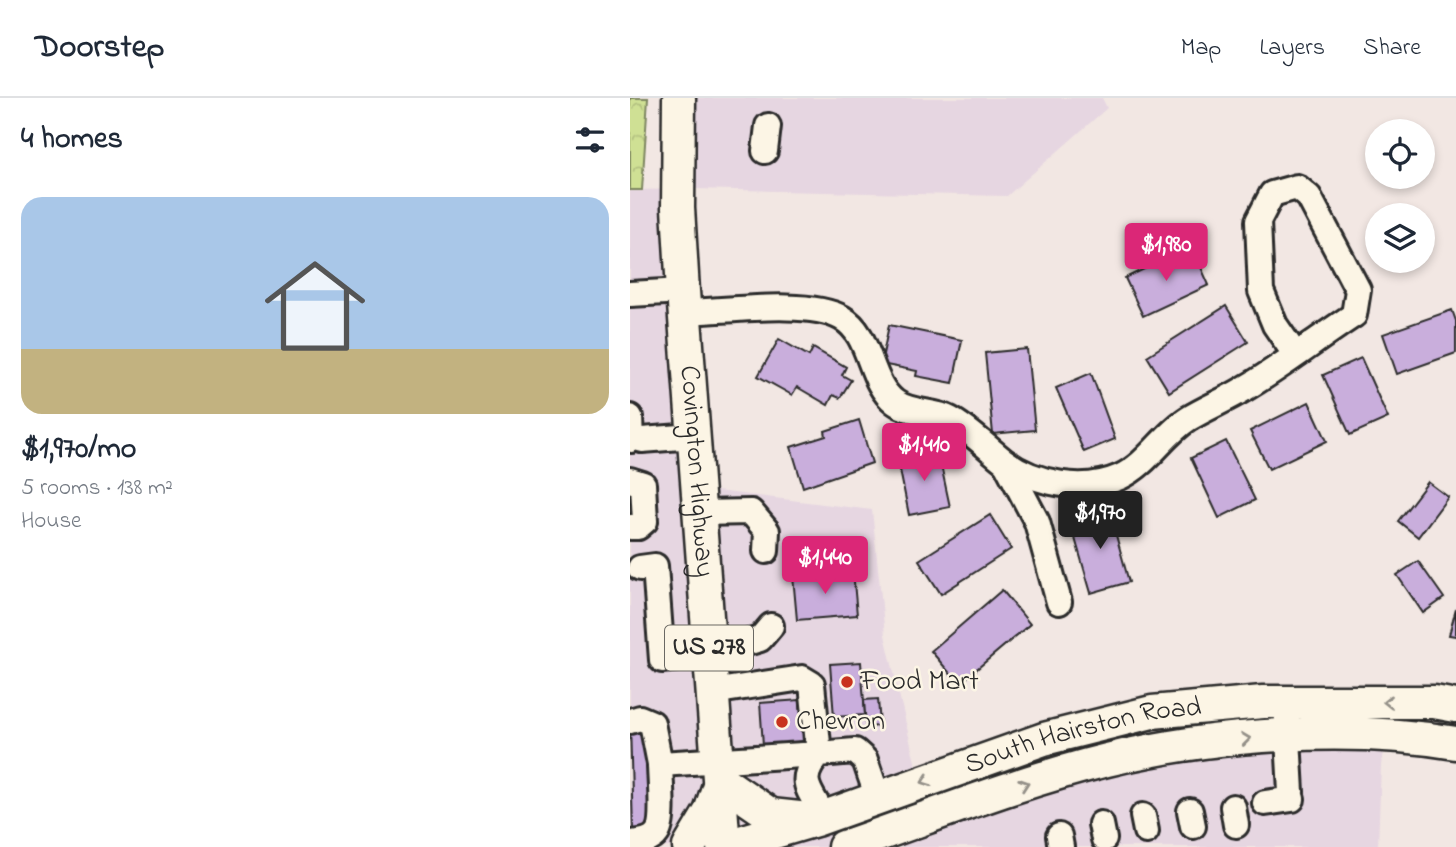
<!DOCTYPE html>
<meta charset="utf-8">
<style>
body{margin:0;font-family:"Indie Flower",sans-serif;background:#f2f2f3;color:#1f2937;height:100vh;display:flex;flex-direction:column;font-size:26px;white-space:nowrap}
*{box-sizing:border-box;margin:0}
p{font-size:23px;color:#747a83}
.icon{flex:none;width:38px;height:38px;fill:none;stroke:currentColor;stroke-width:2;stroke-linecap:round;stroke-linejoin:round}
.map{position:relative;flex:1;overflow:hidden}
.panel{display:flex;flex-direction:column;background:#fff;width:630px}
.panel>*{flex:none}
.controls{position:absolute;left:735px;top:21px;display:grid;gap:14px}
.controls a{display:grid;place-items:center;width:70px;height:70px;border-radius:50%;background:#fff;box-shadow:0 4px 10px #0003;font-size:35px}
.price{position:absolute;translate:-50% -60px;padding:0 16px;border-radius:7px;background:#db2777;color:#fff;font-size:23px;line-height:46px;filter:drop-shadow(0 2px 4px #0008)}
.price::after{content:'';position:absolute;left:50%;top:42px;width:21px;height:16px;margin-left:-10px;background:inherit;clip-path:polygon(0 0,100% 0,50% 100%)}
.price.active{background:#222;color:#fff}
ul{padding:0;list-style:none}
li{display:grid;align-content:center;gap:14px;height:371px;padding:0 21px}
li+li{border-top:2px solid #e0e1e3}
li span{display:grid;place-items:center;height:217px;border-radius:21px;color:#555}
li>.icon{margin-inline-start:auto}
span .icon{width:126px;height:126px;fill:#fffc;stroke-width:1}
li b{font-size:30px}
h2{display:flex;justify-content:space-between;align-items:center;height:84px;padding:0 21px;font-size:30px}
header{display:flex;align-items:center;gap:42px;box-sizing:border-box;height:98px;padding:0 35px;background:#fff;border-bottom:2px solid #e0e1e3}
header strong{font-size:33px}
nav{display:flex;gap:38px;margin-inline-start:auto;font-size:24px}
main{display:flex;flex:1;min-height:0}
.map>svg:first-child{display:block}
.built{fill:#e6d6e1}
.forest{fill:url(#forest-crowns);stroke:#7d8660;stroke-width:2}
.building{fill:#c9aedc;stroke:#2b2b2b;stroke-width:2}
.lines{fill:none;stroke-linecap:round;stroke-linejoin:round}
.minor-casing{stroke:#2b2b2b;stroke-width:30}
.major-casing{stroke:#2b2b2b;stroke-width:37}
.minor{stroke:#fcf5e5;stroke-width:24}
.major{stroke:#fcf5e5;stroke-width:32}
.oneway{stroke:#949088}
.poi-dot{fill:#c8321e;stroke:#fcf5e5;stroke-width:2.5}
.labels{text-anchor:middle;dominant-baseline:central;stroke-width:5;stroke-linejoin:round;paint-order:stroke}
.shield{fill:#fcf5e5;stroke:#6a6863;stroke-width:2}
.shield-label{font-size:26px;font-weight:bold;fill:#2b2b2b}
.street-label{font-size:28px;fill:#2b2b2b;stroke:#fcf5e5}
.poi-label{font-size:28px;fill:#2b2b2b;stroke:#fcf5e5;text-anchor:start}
</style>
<header>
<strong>Doorstep</strong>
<nav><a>Map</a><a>Layers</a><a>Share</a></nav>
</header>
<main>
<section class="panel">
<h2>4 homes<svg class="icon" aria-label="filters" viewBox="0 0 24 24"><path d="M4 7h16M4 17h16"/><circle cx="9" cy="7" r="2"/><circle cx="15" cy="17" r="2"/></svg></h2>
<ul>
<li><span style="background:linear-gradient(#a9c7e8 70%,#c2b280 0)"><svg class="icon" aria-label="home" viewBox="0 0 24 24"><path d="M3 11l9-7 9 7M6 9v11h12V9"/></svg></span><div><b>$1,970/mo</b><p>5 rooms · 138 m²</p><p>House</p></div></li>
</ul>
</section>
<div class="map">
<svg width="826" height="749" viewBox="0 0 826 749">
<defs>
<pattern id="forest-crowns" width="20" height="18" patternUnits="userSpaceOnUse" patternTransform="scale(1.75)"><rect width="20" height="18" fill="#cfe094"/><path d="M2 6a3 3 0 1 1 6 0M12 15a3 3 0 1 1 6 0" fill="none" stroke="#b2c080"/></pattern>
</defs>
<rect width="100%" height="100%" fill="#f2e7e3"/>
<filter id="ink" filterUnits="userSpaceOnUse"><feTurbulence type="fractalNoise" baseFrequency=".0143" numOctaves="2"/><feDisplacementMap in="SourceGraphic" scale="14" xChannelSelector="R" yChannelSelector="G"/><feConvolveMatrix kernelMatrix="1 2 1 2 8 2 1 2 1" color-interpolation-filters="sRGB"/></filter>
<g filter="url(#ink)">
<polygon class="built" points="59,0 472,0 477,10 377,98 62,91 79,392 242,412 255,537 295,706 430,657 561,637 759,616 751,667 748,749 0,749 0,92 62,91"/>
<polygon class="forest" points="0,0 18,0 12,92 0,92"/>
<g class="building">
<polygon points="548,155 553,164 566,158 579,187 513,218 495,180"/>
<polygon points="596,208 618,244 539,294 517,258"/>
<polygon points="822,212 826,223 826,255 767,276 753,236"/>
<polygon points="259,227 332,242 323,285 286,278 287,273 251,266"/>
<polygon points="149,241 179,258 183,250 216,269 212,277 221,282 210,300 203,297 198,307 167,289 162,297 128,278"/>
<polygon points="397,251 405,332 363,336 355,255"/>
<polygon points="731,260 758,320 720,337 693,277"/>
<polygon points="461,275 485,341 454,354 426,290"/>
<polygon points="679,304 697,343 639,371 620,333"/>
<polygon points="229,322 242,365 173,389 161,349 196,338 195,333"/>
<polygon points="596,343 625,402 589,420 561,360"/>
<polygon points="308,353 320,409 279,417 268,362"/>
<polygon points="798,384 818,399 788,439 768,423"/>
<polygon points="479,412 499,484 461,495 440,423"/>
<polygon points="360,417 381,451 311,496 289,462"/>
<polygon points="788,463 814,500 793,515 767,477"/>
<polygon points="223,473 227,517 167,522 163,478"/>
<polygon points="372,492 400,526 329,586 301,553"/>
<polygon points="826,511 826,538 819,537"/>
<polygon points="231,564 235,617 204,619 200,566"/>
<polygon points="248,601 250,628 236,629 234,602"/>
<polygon points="170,602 173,644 133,647 130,605"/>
<polygon points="18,625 24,731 3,732 0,626"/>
</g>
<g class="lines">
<g class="minor-casing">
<g id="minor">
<polyline points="135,53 138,28"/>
<polyline points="0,196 53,193"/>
<path d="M 55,214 C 95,213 180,201 212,220 C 242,237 238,284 265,304 C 281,316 303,312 320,321 C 340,332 356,349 374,363 C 405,386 454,395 490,379 C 518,366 533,337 558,321 C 576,310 596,302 614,291 C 652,269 687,241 724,217 L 728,192 L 679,99 L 667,89 L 642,96 L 628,123 L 631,193 L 645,227 L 665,256"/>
<polyline points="0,319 1,342"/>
<polyline points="12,342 64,338"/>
<polyline points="376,365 407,424 429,504"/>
<polyline points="0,382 13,386 15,423 8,429 0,429"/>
<polyline points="69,415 121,414 137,433 136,453"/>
<polyline points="10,470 25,468 32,562 79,556 130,541 141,528"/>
<polyline points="656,604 661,694"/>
<polyline points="0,623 10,620 22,625 30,666 189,656 182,586 172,580 82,594"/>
<polyline points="635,705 662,701"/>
<polyline points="603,709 606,727"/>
<polyline points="560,713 563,728"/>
<polyline points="513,718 516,733"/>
<path d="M 194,719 C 179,690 166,684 189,656 L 225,653 L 235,662 L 248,700"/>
<polyline points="471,726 474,741"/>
<polyline points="429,738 431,749"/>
<path d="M 0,745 C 9,744 21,744 27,735 C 35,724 30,681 30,666"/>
</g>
</g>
<g class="major-casing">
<g id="major">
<path id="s1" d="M 49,0 L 48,110 L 53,193 L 94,749"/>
<polyline points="90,682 141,717 178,721"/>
<polyline points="59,749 80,714 88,690"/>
<path id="s2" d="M 93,749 L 186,722 L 414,641 L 522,614 L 633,604 L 804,604 L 826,608"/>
<path d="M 214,749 C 301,719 387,684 477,662 C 583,636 719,627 826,645"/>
</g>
</g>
<use href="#minor" class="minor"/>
<use href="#major" class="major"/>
</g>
<defs><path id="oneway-chevron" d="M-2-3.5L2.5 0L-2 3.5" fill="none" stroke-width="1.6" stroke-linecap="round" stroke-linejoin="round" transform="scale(1.75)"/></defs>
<g class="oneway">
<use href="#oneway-chevron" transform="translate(758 604) rotate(180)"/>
<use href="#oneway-chevron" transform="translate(616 641) rotate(-7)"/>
<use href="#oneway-chevron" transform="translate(296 683) rotate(160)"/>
<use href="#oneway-chevron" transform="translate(394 686) rotate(-19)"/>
</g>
</g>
<g class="poi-dot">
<circle cx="217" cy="584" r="7"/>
<circle cx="152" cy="624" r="7"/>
</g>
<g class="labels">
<rect class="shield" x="35" y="527.5" width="88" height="45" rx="5"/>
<g class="shield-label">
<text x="79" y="550">US 278</text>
</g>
<g class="street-label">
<text stroke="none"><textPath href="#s1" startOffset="374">Covington Highway</textPath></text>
<text stroke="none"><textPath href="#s2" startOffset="378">South Hairston Road</textPath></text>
</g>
<g class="poi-label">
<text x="231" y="584">Food Mart</text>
<text x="166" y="624">Chevron</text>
</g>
</g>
</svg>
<div class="controls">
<a><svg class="icon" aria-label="locate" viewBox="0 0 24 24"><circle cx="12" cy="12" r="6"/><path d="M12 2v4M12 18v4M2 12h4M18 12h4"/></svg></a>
<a><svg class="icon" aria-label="layers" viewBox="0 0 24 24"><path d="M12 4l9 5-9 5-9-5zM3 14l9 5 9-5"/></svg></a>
</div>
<b class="price" style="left:536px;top:185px">$1,980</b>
<b class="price" style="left:294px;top:385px">$1,410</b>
<b class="price active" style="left:470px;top:453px">$1,970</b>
<b class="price" style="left:195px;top:498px">$1,440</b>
</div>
</main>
